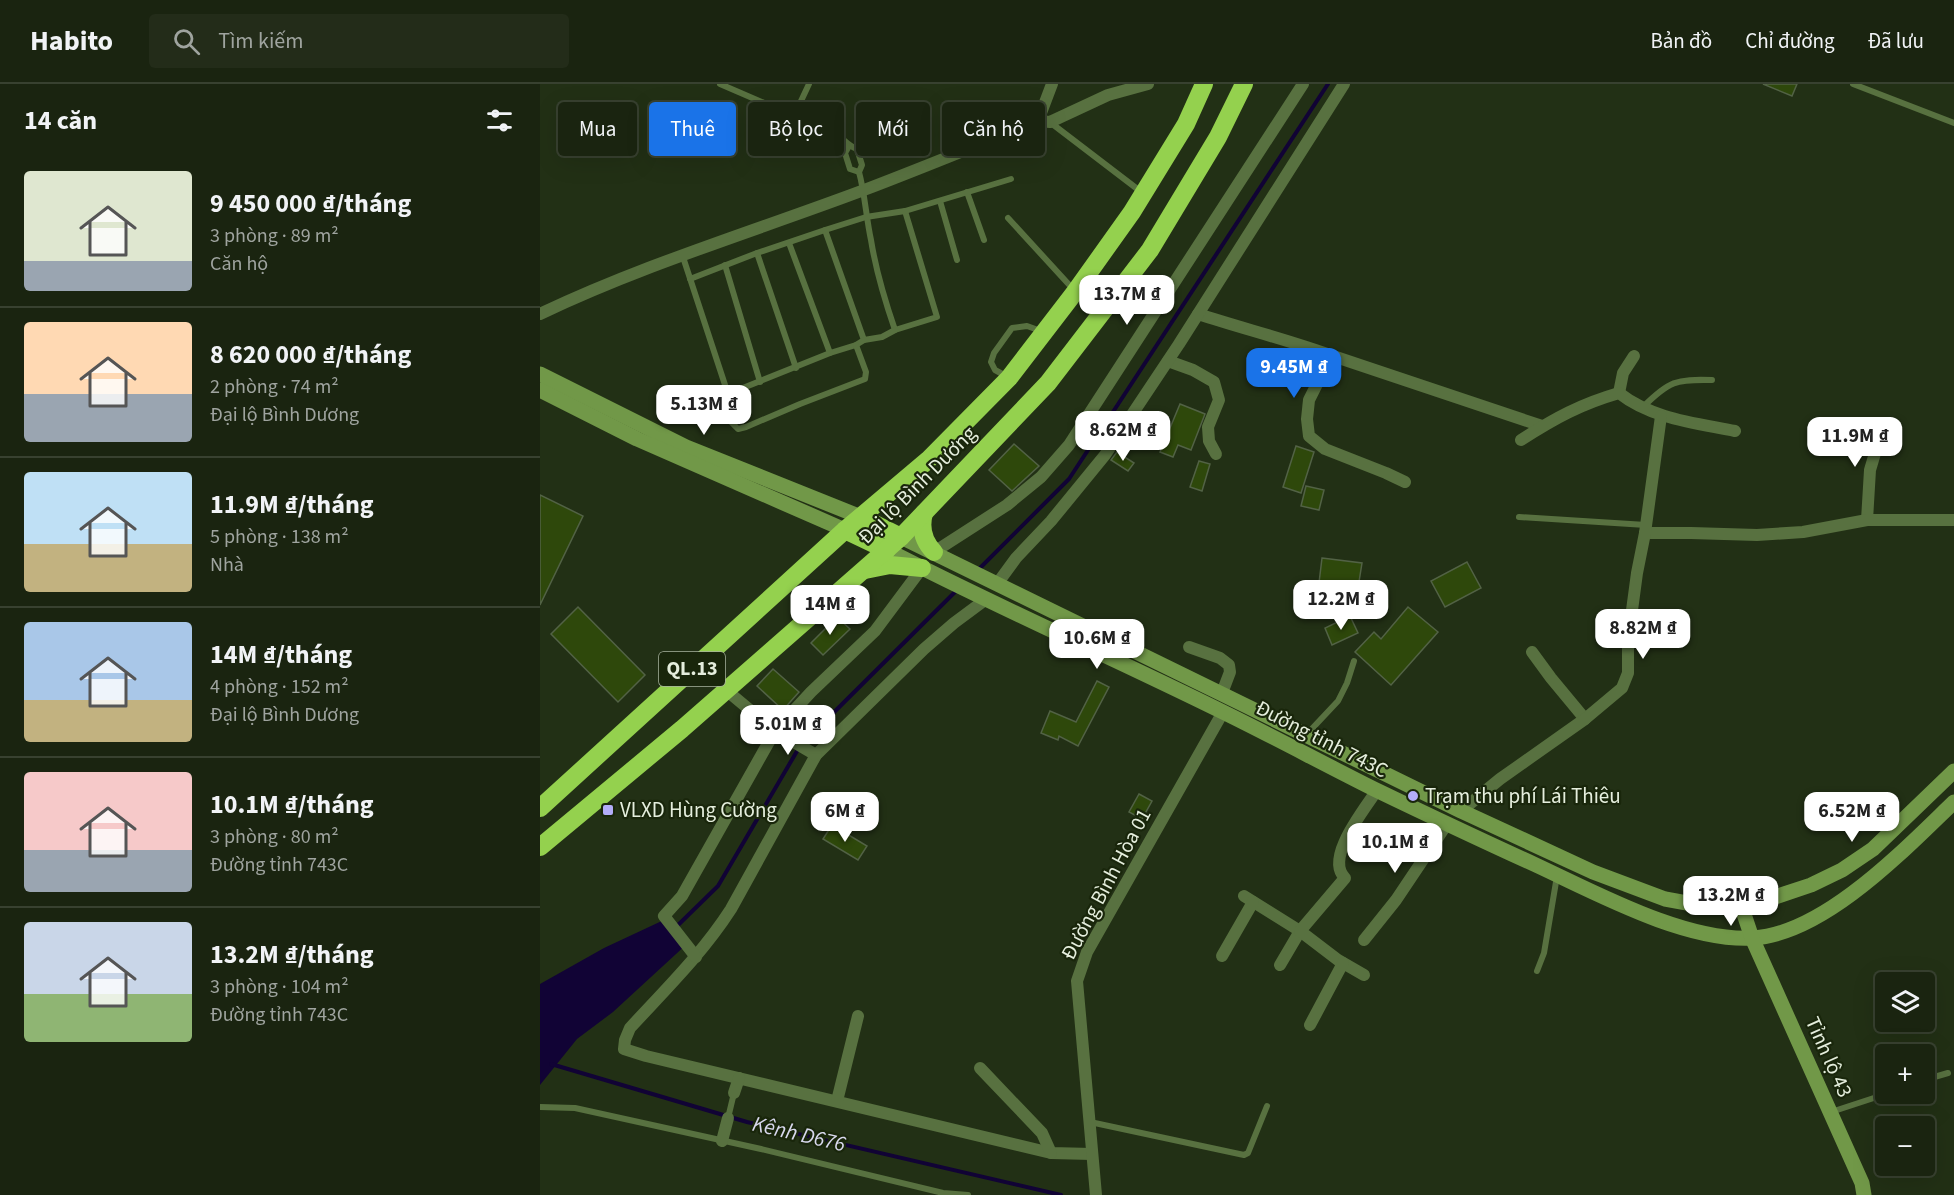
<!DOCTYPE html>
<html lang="vi">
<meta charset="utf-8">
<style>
body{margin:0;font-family:"Source Sans 3",sans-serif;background:#232c19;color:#f1f3f6;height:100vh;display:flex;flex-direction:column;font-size:22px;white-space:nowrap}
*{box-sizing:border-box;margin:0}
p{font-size:20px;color:#9fa49f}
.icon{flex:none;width:33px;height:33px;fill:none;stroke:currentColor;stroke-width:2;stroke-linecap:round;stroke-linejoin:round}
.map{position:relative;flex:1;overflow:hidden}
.side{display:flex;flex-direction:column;background:#1a2410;width:540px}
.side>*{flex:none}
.banner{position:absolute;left:18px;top:18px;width:570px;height:54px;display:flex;gap:12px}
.tools{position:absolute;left:1335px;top:888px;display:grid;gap:12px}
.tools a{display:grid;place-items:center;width:60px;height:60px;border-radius:6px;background:#1a2410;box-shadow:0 6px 24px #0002,0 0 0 2px #384130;font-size:30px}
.price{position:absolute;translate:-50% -51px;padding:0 14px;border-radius:12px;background:#fff;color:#222;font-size:20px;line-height:39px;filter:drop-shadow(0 2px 3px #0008)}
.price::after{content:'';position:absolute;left:50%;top:36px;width:18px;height:14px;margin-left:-9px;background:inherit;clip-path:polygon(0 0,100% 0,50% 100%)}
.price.on{background:#1a73e8;color:#fff}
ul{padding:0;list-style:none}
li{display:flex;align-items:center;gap:18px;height:150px;padding:0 24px}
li+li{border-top:2px solid #384130}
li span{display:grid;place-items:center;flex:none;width:168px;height:120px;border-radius:6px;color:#555}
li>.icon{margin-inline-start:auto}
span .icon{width:72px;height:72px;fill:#fffc;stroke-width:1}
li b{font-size:26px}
h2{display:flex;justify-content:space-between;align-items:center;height:72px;padding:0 24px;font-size:26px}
.chip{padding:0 21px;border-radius:6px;background:#1a2410;box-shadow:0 6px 24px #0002,0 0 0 2px #384130;font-size:21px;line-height:54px}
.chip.on{background:#1a73e8;color:#fff}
header{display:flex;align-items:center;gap:36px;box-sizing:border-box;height:84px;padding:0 30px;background:#1a2410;border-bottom:2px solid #384130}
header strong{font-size:28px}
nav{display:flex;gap:33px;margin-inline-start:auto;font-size:21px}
.search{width:420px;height:54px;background:#232c19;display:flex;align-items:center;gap:15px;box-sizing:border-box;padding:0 21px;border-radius:6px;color:#9fa49f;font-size:22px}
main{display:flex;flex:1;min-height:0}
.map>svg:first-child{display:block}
.water{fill:#110335}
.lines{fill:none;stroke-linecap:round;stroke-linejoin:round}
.stream{stroke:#110335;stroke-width:4}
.building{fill:#2e480b;stroke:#526245;stroke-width:1.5}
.lane{stroke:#587140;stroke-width:6}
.street{stroke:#587140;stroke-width:12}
.secondary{stroke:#719848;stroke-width:15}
.highway{stroke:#94d14e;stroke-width:18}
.poi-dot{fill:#b3adf9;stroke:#19260b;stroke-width:2}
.labels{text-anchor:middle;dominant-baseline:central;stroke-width:4.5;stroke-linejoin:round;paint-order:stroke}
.shield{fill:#19260b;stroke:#a8b29e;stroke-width:1.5}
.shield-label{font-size:20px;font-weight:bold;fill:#e5eedd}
.street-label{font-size:21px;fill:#e5eedd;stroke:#19260b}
.poi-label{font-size:21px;fill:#e5eedd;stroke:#19260b;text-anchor:start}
.water-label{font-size:22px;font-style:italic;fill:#d8d8ed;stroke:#19260b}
</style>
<header>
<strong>Habito</strong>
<div class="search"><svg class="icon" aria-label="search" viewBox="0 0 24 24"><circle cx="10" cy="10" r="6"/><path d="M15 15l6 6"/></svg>Tìm kiếm</div>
<nav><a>Bản đồ</a><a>Chỉ đường</a><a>Đã lưu</a></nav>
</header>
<main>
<section class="side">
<h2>14 căn<svg class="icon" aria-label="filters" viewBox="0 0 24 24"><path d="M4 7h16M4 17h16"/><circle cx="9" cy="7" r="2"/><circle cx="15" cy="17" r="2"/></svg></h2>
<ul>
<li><span style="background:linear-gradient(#dfe7d0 75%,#9aa5b1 0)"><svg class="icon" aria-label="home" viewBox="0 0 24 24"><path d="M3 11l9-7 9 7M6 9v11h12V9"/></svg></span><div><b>9 450 000 ₫/tháng</b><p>3 phòng · 89 m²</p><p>Căn hộ</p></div></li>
<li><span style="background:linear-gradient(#ffd9b3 60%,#9aa5b1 0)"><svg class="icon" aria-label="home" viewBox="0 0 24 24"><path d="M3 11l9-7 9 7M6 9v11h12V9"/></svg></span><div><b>8 620 000 ₫/tháng</b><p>2 phòng · 74 m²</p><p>Đại lộ Bình Dương</p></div></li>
<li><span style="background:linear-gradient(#bfe0f5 60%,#c2b280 0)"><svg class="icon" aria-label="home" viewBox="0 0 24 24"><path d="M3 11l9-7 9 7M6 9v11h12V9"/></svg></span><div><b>11.9M ₫/tháng</b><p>5 phòng · 138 m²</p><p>Nhà</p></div></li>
<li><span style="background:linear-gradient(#a9c7e8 65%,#c2b280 0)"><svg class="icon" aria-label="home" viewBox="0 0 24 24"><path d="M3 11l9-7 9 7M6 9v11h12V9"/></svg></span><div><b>14M ₫/tháng</b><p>4 phòng · 152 m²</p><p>Đại lộ Bình Dương</p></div></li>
<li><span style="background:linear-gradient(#f6c9c9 65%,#9aa5b1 0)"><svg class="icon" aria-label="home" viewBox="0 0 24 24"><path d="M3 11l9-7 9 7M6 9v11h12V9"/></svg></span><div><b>10.1M ₫/tháng</b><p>3 phòng · 80 m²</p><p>Đường tỉnh 743C</p></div></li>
<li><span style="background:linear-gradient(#c9d6e8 60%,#8fb573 0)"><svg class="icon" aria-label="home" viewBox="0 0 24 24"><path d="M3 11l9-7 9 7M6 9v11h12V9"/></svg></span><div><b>13.2M ₫/tháng</b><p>3 phòng · 104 m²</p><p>Đường tỉnh 743C</p></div></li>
</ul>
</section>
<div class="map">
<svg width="1414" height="1111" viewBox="0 0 1414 1111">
<rect width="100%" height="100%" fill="#223015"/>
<polygon class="water" points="126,835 148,859 73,928 37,955 0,1001 0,900 64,864"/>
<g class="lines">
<g class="stream">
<polyline points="437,487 529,395 788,0"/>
<polyline points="135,844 178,802 260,662 416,507"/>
<polyline points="11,980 207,1038 521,1111"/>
</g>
</g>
<g class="building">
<polygon points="1223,0 1257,0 1252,12"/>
<polygon points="640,320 665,330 651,366 638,361 633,373 620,368"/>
<polygon points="474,360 499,382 472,407 449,386"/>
<polygon points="756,362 774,368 761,409 743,403"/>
<polygon points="577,368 594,379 588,387 571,376"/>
<polygon points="659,377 670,380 662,407 650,403"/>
<polygon points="766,402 784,406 779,426 761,422"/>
<polygon points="0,411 43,432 0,521"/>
<polygon points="782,474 822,479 818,504 779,499"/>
<polygon points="927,478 941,504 905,523 891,497"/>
<polygon points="38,523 105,591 78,618 11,550"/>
<polygon points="868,523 898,548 851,601 815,568 834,548 841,555"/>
<polygon points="810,532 818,549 792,561 785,544"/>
<polygon points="297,533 310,545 283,571 271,559"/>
<polygon points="233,585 259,608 243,626 217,602"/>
<polygon points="557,597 569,603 538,662 519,652 518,656 501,649 510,627 536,638"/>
<polygon points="599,710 612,717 602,735 589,728"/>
<polygon points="292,741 327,762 318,776 283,755"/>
</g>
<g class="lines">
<g class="lane">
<path d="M 180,0 L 296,50 C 304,55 308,62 317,65 L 322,81 L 319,88 C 325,110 326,133 331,156 C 336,187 345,217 355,246 L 397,233 L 365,127"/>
<polyline points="1313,0 1414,39"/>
<polyline points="254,32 269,0"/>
<polyline points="511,39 600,107"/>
<polyline points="309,62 305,69 310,85 319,88"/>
<polyline points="427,108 444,156"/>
<polyline points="400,117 417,176"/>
<polyline points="468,134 533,205"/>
<polyline points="285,146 324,256"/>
<polyline points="249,159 290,269"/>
<polyline points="217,169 256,284"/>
<polyline points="142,170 188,310 290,269 316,261 324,256 342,253 355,246"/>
<polyline points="185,181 220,298"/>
<polyline points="150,195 217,169 285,146 326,133 365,127 471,95"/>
<polyline points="466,292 455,286 451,278 454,269 472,244 487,242 501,247"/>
<polyline points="188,310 192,339 198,345 206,343 260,320 325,295 326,288 316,261"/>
<path d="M 1103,323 C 1129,297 1136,295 1172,296"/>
<polyline points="979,433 1106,441"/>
<polyline points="767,650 798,617 807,599 814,577"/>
<polyline points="997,887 1004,869 1017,792"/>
<polyline points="1384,996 1408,989"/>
<polyline points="0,1023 35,1024 221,1065 403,1109 428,1111"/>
<polyline points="1291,1028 1346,1010"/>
<polyline points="188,1034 194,1009"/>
<polyline points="550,1038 704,1071 708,1069 727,1022"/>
</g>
<g class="street">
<polyline points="498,37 512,0"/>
<path d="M 0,230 C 105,180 215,147 324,106 C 382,84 440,60 498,37 L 510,38 L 568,11 L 608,0"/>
<path d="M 658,230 C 701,244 745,255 787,270 L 781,292 L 769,316 L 767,335 L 769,352 L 785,365 L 846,389 L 865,398"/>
<polyline points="787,270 1002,342"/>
<polyline points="628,277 653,286 674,298 679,316 668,343 669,357 676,370"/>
<polyline points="1079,309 1083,289 1094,272"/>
<path d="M 981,356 C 1015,334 1041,320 1079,309 C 1112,335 1156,339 1195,347"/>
<polyline points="1327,436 1330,386 1344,339"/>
<polyline points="1105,449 1151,449 1217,451 1263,448 1327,436 1414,436"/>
<polyline points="394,468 467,421 501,393 529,361 763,0"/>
<polyline points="457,500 476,474 511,437 565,371 639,260 804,0"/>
<path d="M 445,516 L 414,539 L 384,565 L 276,671 L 191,825 C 162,870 125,906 90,944 L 85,956 L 84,965 L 106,972 L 511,1069 L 552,1070"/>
<polyline points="649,563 680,574 689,581 690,588 682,609"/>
<polyline points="992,568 1011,594 1045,635"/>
<polyline points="186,606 235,647 276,671"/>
<polyline points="921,727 960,695 1045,635 1082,604 1088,589 1088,556 1097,489 1105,449 1121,332"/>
<polyline points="704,812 760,847 740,881"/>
<polyline points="824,856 856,816 907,740"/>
<polyline points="682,872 713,818"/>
<polyline points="156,873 124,832 142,812 235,647 271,608 335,547 382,484"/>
<path d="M 824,891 L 798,876 L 760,847 L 805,794 C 784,774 825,725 837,706"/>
<polyline points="770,941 803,879"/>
<polyline points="440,984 502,1049 511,1069"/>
<polyline points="194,1009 199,994"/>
<polyline points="297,1017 318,932"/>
<polyline points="182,1057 188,1034"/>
<polyline points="556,1111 537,897 547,868 683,628"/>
</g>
<g class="secondary">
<polyline points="0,290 146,363 321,433"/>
<polyline points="0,306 97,355 305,446"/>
<polyline points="361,453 921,727 1053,788 1125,815 1158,821 1191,823 1235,813 1271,801 1302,786 1333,765 1414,687"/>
<path d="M 347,466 C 457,523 572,573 683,628 C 734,653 784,680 834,705 C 888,731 943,757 998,782 C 1058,810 1146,858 1213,854 C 1284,850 1364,766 1414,718"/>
<polyline points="1201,821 1212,854 1322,1099 1324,1111"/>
</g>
<g class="highway">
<path d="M 384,429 C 380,444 383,457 394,468"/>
<polyline points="321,433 361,453"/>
<polyline points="305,446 347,466"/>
<polyline points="325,486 350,481 382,484"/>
<polyline points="0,724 305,446 388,376 469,294 535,208 592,128 646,40 664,0"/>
<polyline points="0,763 142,645 361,453 508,299 610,166 678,53 704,0"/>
</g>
</g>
<g class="poi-dot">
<circle cx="873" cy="712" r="6"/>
<rect x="62" y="720" width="12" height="12" rx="3"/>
</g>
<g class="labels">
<rect class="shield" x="119" y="568" width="66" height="34" rx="4.5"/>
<g class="shield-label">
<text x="152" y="585">QL.13</text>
</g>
<g class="street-label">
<text transform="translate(377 401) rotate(-45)">Đại lộ Bình Dương</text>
<text transform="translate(782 655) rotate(27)">Đường tỉnh 743C</text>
<text transform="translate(566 800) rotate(-62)">Đường Bình Hòa 01</text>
<text transform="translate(1289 973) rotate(66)">Tỉnh lộ 43</text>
</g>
<g class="poi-label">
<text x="885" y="712">Trạm thu phí Lái Thiêu</text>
<text x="80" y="726">VLXD Hùng Cường</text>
</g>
<g class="water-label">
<text transform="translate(259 1050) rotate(13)">Kênh D676</text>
</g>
</g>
</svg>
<div class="tools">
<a><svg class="icon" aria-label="layers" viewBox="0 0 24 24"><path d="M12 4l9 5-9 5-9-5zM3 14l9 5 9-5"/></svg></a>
<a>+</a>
<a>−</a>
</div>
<b class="price" style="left:587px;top:242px">13.7M ₫</b>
<b class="price on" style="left:754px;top:315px">9.45M ₫</b>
<b class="price" style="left:164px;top:352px">5.13M ₫</b>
<b class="price" style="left:583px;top:378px">8.62M ₫</b>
<b class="price" style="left:1315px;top:384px">11.9M ₫</b>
<b class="price" style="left:801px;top:547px">12.2M ₫</b>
<b class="price" style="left:290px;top:552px">14M ₫</b>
<b class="price" style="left:1103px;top:576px">8.82M ₫</b>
<b class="price" style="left:557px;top:586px">10.6M ₫</b>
<b class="price" style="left:248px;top:672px">5.01M ₫</b>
<b class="price" style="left:305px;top:759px">6M ₫</b>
<b class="price" style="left:1312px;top:759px">6.52M ₫</b>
<b class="price" style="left:855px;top:790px">10.1M ₫</b>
<b class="price" style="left:1191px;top:843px">13.2M ₫</b>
<div class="banner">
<a class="chip">Mua</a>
<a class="chip on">Thuê</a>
<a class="chip">Bộ lọc</a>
<a class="chip">Mới</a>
<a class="chip">Căn hộ</a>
</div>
</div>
</main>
